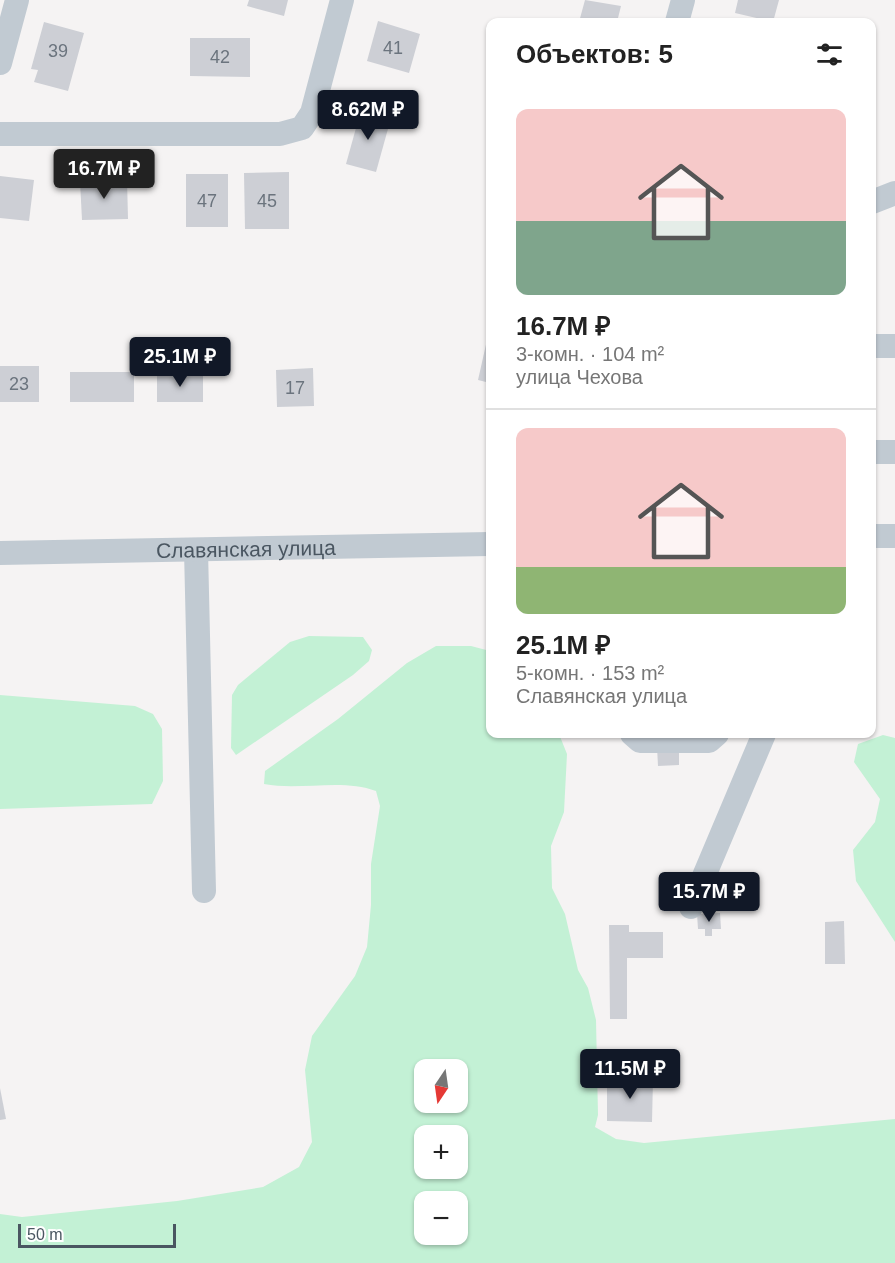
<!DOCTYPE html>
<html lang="ru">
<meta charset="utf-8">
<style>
body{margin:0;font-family:Helvetica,sans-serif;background:#f2f2f2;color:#222;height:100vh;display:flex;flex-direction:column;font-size:22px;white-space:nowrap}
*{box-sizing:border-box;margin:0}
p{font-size:20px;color:#767676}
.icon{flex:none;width:33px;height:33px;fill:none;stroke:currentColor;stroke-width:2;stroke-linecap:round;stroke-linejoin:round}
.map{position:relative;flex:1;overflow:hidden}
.drawer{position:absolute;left:486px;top:18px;width:390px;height:720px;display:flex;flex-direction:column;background:#fff;border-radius:12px;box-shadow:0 2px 4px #0004}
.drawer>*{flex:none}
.needle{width:39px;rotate:193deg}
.fabs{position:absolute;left:414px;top:1059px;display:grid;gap:12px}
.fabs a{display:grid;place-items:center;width:54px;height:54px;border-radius:12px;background:#fff;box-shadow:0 2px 4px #0004;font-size:30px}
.scale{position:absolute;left:18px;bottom:15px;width:158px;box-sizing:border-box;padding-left:6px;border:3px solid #4a5661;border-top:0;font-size:16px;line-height:21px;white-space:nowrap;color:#4a5661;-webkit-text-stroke:4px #fff;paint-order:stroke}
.price{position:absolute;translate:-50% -51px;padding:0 14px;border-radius:6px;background:#111827;color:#fff;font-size:20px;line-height:39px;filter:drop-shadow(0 2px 3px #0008)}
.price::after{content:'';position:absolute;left:50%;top:36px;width:18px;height:14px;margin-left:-9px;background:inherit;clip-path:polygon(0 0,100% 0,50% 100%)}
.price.selected{background:#222;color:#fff}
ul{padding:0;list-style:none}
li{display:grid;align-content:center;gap:12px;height:318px;padding:0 30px}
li+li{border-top:2px solid #e0e0e0}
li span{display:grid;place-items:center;height:186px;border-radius:12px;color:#555}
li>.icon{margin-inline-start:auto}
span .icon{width:108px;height:108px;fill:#fffc;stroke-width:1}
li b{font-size:26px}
h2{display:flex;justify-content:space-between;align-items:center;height:72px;padding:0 30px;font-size:26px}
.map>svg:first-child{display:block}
.green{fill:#c3f1d5;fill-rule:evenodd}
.building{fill:#cdcfd5}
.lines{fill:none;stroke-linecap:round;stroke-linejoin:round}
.minor{stroke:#c1cad2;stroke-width:24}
.labels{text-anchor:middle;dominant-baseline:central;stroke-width:5;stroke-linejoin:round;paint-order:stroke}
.number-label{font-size:18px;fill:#6b747e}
.street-label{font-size:21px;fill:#4a5661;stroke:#fff}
</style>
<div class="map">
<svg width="895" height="1263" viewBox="0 0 895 1263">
<rect width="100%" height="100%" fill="#f5f3f3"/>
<g class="green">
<polygon points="309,636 363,637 372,650 369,661 353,675 236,755 231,748 232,695 238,685 290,642"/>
<path d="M 436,646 L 471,646 L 490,651 L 490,734 L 559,734 L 567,754 L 564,812 L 551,846 L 552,888 L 565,914 L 578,970 L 588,988 L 596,1020 L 598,1115 L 595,1127 L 616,1139 L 644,1143 L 895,1119 L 895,1263 L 0,1263 L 0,1214 L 22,1217 L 177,1201 L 263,1187 L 299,1167 L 312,1142 L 305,1070 L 312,1036 L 355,976 L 367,947 L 371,905 L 371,864 L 380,806 L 376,791 C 342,778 300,791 264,784 L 265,771 L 338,719 L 407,663 ZM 424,1070 L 458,1070 L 458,1102 L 424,1102 ZM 424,1136 L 458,1136 L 458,1168 L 424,1168 ZM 424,1202 L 458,1202 L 458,1234 L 424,1234 Z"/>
<polygon points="0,695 135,706 153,714 162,729 163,781 152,804 0,809"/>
<polygon points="883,735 895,738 895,942 856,881 853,850 875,822 880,799 854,762 858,744"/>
</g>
<g class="building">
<polygon points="249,0 288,0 284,16 247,6"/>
<polygon points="585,0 621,6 617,22 579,22"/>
<polygon points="738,0 779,0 773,22 735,13"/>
<polygon points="378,21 420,34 409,73 367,61"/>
<polygon points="44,22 84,33 68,91 34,82 38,70 31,69"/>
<polygon points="190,38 250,38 250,77 190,76"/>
<polygon points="361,110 391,118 376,172 346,164"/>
<polygon points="289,172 289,229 245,229 244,173"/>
<rect x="186" y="174" width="42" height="53"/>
<polygon points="0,176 34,180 29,221 0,218"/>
<polygon points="127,179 128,219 82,220 80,181"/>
<polygon points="487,340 490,341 490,383 478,380"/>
<rect x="0" y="366" width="39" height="36"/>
<polygon points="313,368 314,406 277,407 276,370"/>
<rect x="70" y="372" width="64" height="30"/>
<rect x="157" y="374" width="46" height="28"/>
<polygon points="679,746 679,765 658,766 657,747"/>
<polygon points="720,913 721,929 712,929 712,936 705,936 705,929 698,929 697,914"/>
<polygon points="844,921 845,964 825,964 825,922"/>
<polygon points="609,925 629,925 629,932 663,932 663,958 627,958 627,1019 610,1019"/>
<polygon points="607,1079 653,1079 652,1122 607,1121"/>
<polygon points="0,1088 6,1119 0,1120"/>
</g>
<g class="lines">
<g class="minor">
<polyline points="677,22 683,0"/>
<polyline points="0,63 17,0"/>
<polyline points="0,134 280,134 302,128 312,113 342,0"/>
<polyline points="872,202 895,193"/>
<polyline points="872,346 895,346"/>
<polyline points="872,452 895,452"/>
<polyline points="872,536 895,536"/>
<polyline points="196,550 204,891"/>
<path id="s1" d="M 0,553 L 490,544"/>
<polyline points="632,734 640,741 709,741 717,734"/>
<polyline points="691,907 764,734"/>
</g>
</g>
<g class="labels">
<g class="number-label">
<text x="393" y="48">41</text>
<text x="58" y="51">39</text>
<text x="220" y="57">42</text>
<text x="207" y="201">47</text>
<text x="267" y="201">45</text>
<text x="19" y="384">23</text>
<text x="295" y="388">17</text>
</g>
<g class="street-label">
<text stroke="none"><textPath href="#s1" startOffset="246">Славянская улица</textPath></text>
</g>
</g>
</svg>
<div class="fabs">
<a><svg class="needle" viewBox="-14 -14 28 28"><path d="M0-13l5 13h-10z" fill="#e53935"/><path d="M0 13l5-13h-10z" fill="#767676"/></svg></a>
<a>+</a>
<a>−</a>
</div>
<div class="scale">50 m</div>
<b class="price" style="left:368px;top:141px">8.62M ₽</b>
<b class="price selected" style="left:104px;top:200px">16.7M ₽</b>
<b class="price" style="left:180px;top:388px">25.1M ₽</b>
<b class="price" style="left:709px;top:923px">15.7M ₽</b>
<b class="price" style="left:630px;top:1100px">11.5M ₽</b>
<section class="drawer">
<h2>Объектов: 5<svg class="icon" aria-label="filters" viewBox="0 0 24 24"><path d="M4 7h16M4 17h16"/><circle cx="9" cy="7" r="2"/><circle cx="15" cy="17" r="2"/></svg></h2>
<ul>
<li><span style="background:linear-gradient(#f6c9c9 60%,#7fa58c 0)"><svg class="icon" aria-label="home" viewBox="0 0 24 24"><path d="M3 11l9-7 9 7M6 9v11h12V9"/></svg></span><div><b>16.7M ₽</b><p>3-комн. · 104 m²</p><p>улица Чехова</p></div></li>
<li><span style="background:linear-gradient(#f6c9c9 75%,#8fb573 0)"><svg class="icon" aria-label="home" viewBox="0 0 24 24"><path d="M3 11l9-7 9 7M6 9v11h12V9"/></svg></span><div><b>25.1M ₽</b><p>5-комн. · 153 m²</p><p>Славянская улица</p></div></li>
</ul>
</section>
</div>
